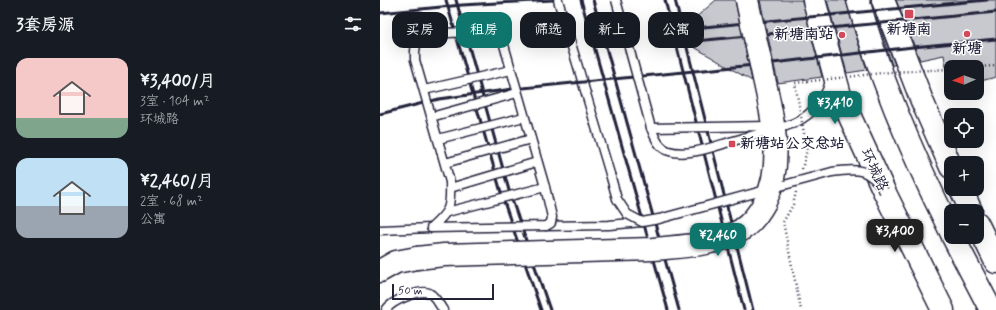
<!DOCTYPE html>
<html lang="zh">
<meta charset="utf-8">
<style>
body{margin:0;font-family:Mynerve,"LXGW WenKai TC",sans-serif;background:#20242c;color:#f1f3f6;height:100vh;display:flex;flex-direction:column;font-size:15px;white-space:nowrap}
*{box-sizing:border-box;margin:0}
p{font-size:13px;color:#9ea1a6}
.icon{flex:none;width:22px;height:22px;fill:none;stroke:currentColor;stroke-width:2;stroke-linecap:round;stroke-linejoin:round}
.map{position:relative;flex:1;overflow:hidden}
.side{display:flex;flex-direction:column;background:#171b24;width:380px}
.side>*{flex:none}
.top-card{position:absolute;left:12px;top:12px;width:380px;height:36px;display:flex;gap:8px}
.needle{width:26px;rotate:268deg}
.fabs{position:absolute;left:564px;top:60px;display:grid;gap:8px}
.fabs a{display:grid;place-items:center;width:40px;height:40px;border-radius:8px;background:#171b24;box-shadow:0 4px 16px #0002;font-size:20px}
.scale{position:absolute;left:12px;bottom:10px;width:102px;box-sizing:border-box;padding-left:4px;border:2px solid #22223b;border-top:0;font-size:11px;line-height:14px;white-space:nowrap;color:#22223b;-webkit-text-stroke:3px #fff;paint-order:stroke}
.price{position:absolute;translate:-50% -34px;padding:0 9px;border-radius:8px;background:#0f766e;color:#fff;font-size:13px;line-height:26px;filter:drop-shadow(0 1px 2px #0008)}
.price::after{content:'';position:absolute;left:50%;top:24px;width:12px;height:9px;margin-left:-6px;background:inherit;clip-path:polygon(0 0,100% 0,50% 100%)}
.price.current{background:#222;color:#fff}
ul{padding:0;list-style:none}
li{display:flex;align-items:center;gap:12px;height:100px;padding:0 16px}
li span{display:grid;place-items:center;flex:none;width:112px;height:80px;border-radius:12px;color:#555}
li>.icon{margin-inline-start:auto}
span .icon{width:48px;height:48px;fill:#fffc;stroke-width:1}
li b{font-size:17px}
h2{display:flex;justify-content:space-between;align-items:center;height:48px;padding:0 16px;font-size:17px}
.chip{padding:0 14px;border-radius:12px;background:#171b24;box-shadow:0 4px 16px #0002;font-size:14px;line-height:36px}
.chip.current{background:#0f766e;color:#fff}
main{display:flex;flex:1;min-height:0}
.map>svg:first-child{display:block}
.building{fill:#c8c8cf;stroke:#22223b}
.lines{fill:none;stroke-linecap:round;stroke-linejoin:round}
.lane-casing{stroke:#22223b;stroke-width:11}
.secondary-casing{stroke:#22223b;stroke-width:25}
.path{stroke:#22223b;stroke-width:2.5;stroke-dasharray:1 3;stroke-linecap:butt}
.lane{stroke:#fff;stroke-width:8}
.secondary{stroke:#fff;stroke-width:22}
.rail{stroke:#22223b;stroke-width:3}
.lane-bridge-casing{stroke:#22223b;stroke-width:11;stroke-linecap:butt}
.secondary-bridge-casing{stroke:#22223b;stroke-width:25;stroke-linecap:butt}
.path-bridge{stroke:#22223b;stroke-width:2.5;stroke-dasharray:1 3;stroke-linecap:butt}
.lane-bridge{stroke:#fff;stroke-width:8}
.secondary-bridge{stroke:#fff;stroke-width:22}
.poi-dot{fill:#d1495b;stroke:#fff;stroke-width:1.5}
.labels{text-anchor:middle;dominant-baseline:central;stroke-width:3;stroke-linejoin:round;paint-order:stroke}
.poi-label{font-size:15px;font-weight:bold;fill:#22223b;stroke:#fff}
.street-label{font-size:15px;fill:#22223b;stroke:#fff}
</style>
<main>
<section class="side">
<h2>3套房源<svg class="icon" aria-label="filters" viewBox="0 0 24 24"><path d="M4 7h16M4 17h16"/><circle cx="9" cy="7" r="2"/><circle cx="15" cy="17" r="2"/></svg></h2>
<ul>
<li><span style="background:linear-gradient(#f6c9c9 75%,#7fa58c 0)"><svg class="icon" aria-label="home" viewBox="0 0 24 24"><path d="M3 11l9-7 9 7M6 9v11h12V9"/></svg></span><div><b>¥3,400/月</b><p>3室 · 104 m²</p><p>环城路</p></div></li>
<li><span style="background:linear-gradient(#bfe0f5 60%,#9aa5b1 0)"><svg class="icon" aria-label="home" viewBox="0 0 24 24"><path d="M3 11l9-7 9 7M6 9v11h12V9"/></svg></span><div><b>¥2,460/月</b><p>2室 · 68 m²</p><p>公寓</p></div></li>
</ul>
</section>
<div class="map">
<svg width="616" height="310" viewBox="0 0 616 310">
<rect width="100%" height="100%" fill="#fff"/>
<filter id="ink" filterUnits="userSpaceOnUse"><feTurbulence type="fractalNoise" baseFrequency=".025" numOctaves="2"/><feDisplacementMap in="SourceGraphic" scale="8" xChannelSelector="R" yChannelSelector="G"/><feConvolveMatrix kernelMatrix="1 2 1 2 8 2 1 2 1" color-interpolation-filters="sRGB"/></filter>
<g filter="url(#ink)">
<g class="building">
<polygon points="336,0 355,0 372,81 309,44 307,25"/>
<polygon points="380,0 422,0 442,77 398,83"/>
<polygon points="447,0 466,0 475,33 487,70 467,73"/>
<polygon points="516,0 616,0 616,77 597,82 597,67 566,67 564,55 540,60"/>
<polygon points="496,16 515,65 512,65"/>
</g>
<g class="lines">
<g class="lane-casing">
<g id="lane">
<polyline points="178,0 230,174"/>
<path d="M 406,126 C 427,120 445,102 450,81"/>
<polyline points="166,226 229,225 262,222"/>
<polyline points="0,230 51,228"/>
<path d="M 6,310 C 11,301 40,289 49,293 C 55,296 59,304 63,310"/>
</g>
</g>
<g class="secondary-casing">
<g id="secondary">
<polyline points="434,0 460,95 504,191 563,310"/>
<path d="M 478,0 C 500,80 534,158 571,232"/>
<polyline points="503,0 542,101 571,167"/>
<polyline points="581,189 591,211"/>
<polyline points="597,223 616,262"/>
<polyline points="573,237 611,310"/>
<polyline points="0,271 16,262 37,258"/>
</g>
</g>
<polyline class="path" points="597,67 616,66"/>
<use href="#lane" class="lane"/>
<use href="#secondary" class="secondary"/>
<g class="rail">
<polyline points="66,0 122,196 161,310"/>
<polyline points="76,0 130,194 170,310"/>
<polyline points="201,0 288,310"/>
<polyline points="213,0 299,310"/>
<polyline points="285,0 364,310"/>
<polyline points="295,0 373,310"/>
<polyline points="0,13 82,5 173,0"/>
<polyline points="303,29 607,0"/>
<polyline points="305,42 616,12"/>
<polyline points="0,114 59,99 133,89 384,64 533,47 616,39"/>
</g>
<g class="lane-bridge-casing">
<g id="lane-bridge">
<path d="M 236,0 L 271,128 C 275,138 279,148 289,151 C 308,157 335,146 353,141 C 371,136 388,131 406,126"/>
<path d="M 110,32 L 122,38 L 165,187 L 172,217 L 171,223 L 166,226 L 51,228 C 70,211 71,208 70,182 L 35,60 C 35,53 34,46 39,40 C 47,30 96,33 110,32 Z"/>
<polyline points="44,90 131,70"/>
<polyline points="51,117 137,93"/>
<polyline points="271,128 392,126"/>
<polyline points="58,139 144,117"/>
<polyline points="65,163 151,139"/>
<path d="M 230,174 L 237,199 L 247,214 L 262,222 L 279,219 L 452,172 C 478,168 489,168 504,191"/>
<polyline points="70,188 157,162"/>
<polyline points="67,212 165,187"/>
</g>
</g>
<g class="secondary-bridge-casing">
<path id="secondary-bridge" d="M 37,258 L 64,255 L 273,249 C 303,246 335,246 361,230 C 372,223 379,213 385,202 C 405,162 392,116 383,74 C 378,50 372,25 367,0"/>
</g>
<g class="path-bridge">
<polyline points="422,169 427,150 415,83 510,72 571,69"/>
<polyline points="416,192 413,205 403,222 421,310"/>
</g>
<use href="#lane-bridge" class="lane-bridge"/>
<use href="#secondary-bridge" class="secondary-bridge"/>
</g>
</g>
<g class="poi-dot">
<rect x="524" y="9" width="10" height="10" rx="2"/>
<circle cx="587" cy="34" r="4"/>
<circle cx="462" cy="35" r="4"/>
<rect x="348" y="140" width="8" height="8" rx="2"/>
</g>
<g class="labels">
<g class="poi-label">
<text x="529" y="30">新塘南</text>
<text x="454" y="35" text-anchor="end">新塘南站</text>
<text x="587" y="49">新塘</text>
<text x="360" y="144" text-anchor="start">新塘站公交总站</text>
</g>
<g class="street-label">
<text transform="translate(494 170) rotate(65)">环城路</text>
</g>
</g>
</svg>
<div class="fabs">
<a><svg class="needle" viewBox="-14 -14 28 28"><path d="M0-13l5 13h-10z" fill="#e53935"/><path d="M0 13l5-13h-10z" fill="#9ea1a6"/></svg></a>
<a><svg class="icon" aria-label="locate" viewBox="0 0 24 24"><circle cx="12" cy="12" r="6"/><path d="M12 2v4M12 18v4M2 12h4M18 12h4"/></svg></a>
<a>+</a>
<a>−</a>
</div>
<div class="scale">50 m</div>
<b class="price" style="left:455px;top:125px">¥3,410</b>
<b class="price current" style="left:515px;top:253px">¥3,400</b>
<b class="price" style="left:338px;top:257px">¥2,460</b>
<div class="top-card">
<a class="chip">买房</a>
<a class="chip current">租房</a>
<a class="chip">筛选</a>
<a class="chip">新上</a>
<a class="chip">公寓</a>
</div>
</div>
</main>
